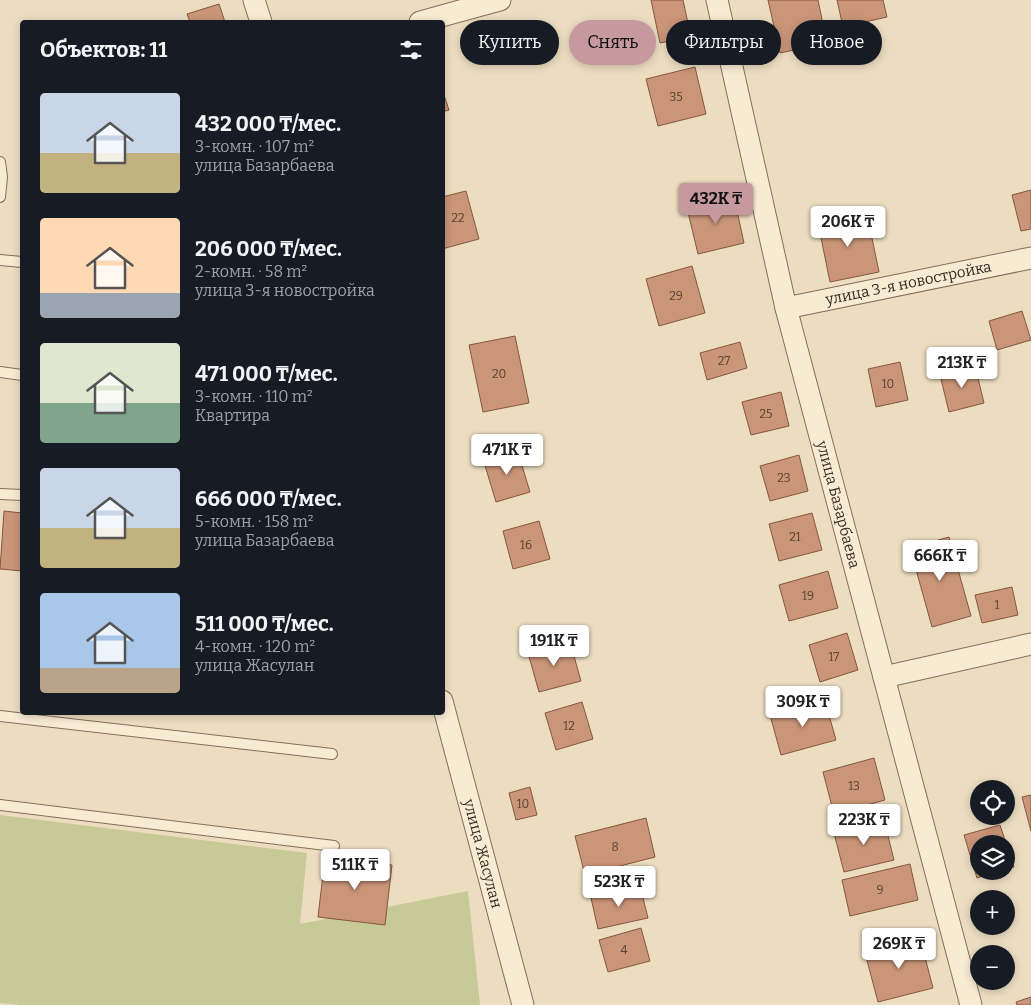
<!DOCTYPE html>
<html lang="ru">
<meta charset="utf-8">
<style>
body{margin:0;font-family:Bitter,serif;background:#242831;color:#f1f3f6;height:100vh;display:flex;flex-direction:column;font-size:19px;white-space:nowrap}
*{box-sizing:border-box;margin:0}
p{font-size:16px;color:#9ea1a6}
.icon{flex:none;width:28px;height:28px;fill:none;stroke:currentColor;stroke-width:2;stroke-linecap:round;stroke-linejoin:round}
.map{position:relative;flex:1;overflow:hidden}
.sheet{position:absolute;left:20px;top:20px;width:425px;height:695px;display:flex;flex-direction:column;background:#171b24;border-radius:5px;box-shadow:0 2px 8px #0003}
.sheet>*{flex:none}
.hud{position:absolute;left:460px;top:20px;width:475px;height:45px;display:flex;gap:10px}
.tools{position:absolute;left:970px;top:780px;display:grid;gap:10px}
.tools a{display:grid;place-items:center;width:45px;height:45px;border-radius:50%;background:#171b24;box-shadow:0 2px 8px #0003;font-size:25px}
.price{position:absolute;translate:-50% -42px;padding:0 11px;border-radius:5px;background:#fff;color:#222;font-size:16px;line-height:32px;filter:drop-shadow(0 1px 2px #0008)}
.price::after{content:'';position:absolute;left:50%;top:30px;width:15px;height:11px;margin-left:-8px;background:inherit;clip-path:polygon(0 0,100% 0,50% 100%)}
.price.active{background:#c6999e;color:#111}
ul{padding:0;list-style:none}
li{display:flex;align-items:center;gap:15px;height:125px;padding:0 20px}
li span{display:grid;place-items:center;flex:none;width:140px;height:100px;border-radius:5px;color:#555}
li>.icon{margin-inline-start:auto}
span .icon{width:60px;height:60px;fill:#fffc;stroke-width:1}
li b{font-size:21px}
h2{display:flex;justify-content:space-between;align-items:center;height:60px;padding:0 20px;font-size:21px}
.chip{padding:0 18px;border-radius:22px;background:#171b24;box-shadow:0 2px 8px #0003;font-size:18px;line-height:45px}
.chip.active{background:#c6999e;color:#111}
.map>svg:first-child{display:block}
.green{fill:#c7ca96}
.building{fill:#ca9578;stroke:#845740}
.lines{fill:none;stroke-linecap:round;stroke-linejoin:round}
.lane-casing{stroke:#856e59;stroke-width:12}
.street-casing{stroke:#856e59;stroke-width:23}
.lane{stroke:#f8ebd4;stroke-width:10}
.street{stroke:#f8ebd4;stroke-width:21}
.labels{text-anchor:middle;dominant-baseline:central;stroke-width:4;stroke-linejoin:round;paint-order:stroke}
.number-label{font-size:12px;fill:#5a4334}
.street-label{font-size:15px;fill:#35281d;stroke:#f4e8d1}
</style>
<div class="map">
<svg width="1031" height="1005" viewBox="0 0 1031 1005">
<rect width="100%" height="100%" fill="#ecddc1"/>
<polygon class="green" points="0,815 307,853 300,924 468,891 480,1005 20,1005 0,1003"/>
<g class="building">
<polygon points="651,0 683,0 691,37 660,43"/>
<polygon points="768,0 818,0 827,43 780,53"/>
<polygon points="837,0 883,0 887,17 843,27"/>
<polygon points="219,4 225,22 190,22 187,14"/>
<polygon points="695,67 706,114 658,126 646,79"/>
<polygon points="442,89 449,110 442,112"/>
<polygon points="1031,190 1031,229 1021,231 1012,195"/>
<polygon points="466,191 479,239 442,249 442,197"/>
<polygon points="734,197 744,243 698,254 687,208"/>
<polygon points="867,214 879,272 830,282 818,223"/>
<polygon points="692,266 705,313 659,326 646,279"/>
<polygon points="1022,311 1031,340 997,350 989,321"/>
<polygon points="515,336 529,403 483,412 469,345"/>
<polygon points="740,342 747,368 707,380 700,353"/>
<polygon points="900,362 908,400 876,407 868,369"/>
<polygon points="975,366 984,403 949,412 940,375"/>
<polygon points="781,392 789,426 751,435 742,402"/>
<polygon points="517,449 530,492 496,502 483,459"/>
<polygon points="799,455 808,491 770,501 760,466"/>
<polygon points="4,511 22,513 22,571 0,569"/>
<polygon points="812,513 822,550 779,561 769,524"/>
<polygon points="539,521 550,559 513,569 503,531"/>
<polygon points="949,537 971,616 932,627 910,548"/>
<polygon points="828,571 838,608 789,621 779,585"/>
<polygon points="1012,587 1018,615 982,623 975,595"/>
<polygon points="847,633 858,670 820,682 809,645"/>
<polygon points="570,642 581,681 539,692 528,653"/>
<polygon points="825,701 836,740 781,755 770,715"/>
<polygon points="582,702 593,739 556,750 545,713"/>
<polygon points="874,758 885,800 834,814 823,772"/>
<polygon points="530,787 537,815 516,820 509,793"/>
<polygon points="1031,795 1031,831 1022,797"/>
<polygon points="646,818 655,857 585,875 575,836"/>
<polygon points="884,820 894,860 844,872 834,833"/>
<polygon points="1000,825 1014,867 1006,869 1006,844 979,844 979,871 1000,871 977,878 964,835"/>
<polygon points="325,857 392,865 385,925 318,917"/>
<polygon points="910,864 918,900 850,916 842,880"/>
<polygon points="640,886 648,918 598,929 591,898"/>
<polygon points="641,928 650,961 608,972 599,940"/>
<polygon points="920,938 933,988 878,1002 865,953"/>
<polygon points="1031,997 1031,1005 1017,1005 1016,1002"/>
</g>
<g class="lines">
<g class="lane-casing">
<g id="lane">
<polyline points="0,162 2,177 0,197"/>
<polyline points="0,260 22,262"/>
<polyline points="0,372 22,375"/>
<polyline points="0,494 22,495"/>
<polyline points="0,716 332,754"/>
<polyline points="0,805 334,846"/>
</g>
</g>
<g class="street-casing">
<g id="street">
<polyline points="254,0 261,22"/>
<path id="s1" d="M 717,0 L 786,308 L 971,1005"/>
<polyline points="420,22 500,0"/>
<path id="s2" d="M 786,308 L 1031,258"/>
<polyline points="884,677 1031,644"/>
<path id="s3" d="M 442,701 L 523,1005"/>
</g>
</g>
<use href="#lane" class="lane"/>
<use href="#street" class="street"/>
</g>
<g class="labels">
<g class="number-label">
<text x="676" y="97">35</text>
<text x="458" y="218">22</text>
<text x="676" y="296">29</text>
<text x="724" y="361">27</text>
<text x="499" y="374">20</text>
<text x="888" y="384">10</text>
<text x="766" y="414">25</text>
<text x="784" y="478">23</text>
<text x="795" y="537">21</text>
<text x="526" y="545">16</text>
<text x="808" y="596">19</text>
<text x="997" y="605">1</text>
<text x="834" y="657">17</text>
<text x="569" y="726">12</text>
<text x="854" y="786">13</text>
<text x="523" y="804">10</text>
<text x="615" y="847">8</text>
<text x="880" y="890">9</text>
<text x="624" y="950">4</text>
</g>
<g class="street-label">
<text stroke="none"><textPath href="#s2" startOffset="125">улица 3-я новостройка</textPath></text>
<text stroke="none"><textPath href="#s1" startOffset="519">улица Базарбаева</textPath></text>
<text stroke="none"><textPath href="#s3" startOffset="158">улица Жасулан</textPath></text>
</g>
</g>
</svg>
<div class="tools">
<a><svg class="icon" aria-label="locate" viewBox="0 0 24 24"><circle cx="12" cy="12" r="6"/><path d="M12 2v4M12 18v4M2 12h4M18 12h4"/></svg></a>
<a><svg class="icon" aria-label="layers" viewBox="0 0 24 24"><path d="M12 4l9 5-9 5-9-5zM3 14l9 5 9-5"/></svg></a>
<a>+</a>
<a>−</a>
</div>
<b class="price active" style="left:716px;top:225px">432K ₸</b>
<b class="price" style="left:848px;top:248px">206K ₸</b>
<b class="price" style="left:962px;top:389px">213K ₸</b>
<b class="price" style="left:507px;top:476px">471K ₸</b>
<b class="price" style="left:940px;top:582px">666K ₸</b>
<b class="price" style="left:554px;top:667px">191K ₸</b>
<b class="price" style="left:803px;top:728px">309K ₸</b>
<b class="price" style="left:864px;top:846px">223K ₸</b>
<b class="price" style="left:355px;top:891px">511K ₸</b>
<b class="price" style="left:619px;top:908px">523K ₸</b>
<b class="price" style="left:899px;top:970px">269K ₸</b>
<div class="hud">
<a class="chip">Купить</a>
<a class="chip active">Снять</a>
<a class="chip">Фильтры</a>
<a class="chip">Новое</a>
</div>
<section class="sheet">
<h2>Объектов: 11<svg class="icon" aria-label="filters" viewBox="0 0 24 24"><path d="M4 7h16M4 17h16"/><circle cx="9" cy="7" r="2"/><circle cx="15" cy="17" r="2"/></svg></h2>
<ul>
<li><span style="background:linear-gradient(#c9d6e8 60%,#c2b280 0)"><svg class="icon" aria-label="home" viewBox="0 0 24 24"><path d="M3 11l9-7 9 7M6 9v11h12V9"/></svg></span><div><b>432 000 ₸/мес.</b><p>3-комн. · 107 m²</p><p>улица Базарбаева</p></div></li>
<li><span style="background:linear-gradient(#ffd9b3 75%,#9aa5b1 0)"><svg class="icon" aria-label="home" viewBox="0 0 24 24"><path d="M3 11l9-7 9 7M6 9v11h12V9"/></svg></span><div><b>206 000 ₸/мес.</b><p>2-комн. · 58 m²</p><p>улица 3-я новостройка</p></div></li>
<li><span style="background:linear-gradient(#dfe7d0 60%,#7fa58c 0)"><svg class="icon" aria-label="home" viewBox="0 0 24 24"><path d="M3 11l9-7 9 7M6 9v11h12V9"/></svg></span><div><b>471 000 ₸/мес.</b><p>3-комн. · 110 m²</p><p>Квартира</p></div></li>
<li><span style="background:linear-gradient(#c9d6e8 60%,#c2b280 0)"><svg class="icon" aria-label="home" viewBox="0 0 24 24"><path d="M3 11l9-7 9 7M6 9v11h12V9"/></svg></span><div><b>666 000 ₸/мес.</b><p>5-комн. · 158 m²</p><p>улица Базарбаева</p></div></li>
<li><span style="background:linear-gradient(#a9c7e8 75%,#b9a48a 0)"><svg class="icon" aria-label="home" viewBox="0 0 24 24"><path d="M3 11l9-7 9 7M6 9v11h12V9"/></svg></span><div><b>511 000 ₸/мес.</b><p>4-комн. · 120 m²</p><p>улица Жасулан</p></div></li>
</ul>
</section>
</div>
